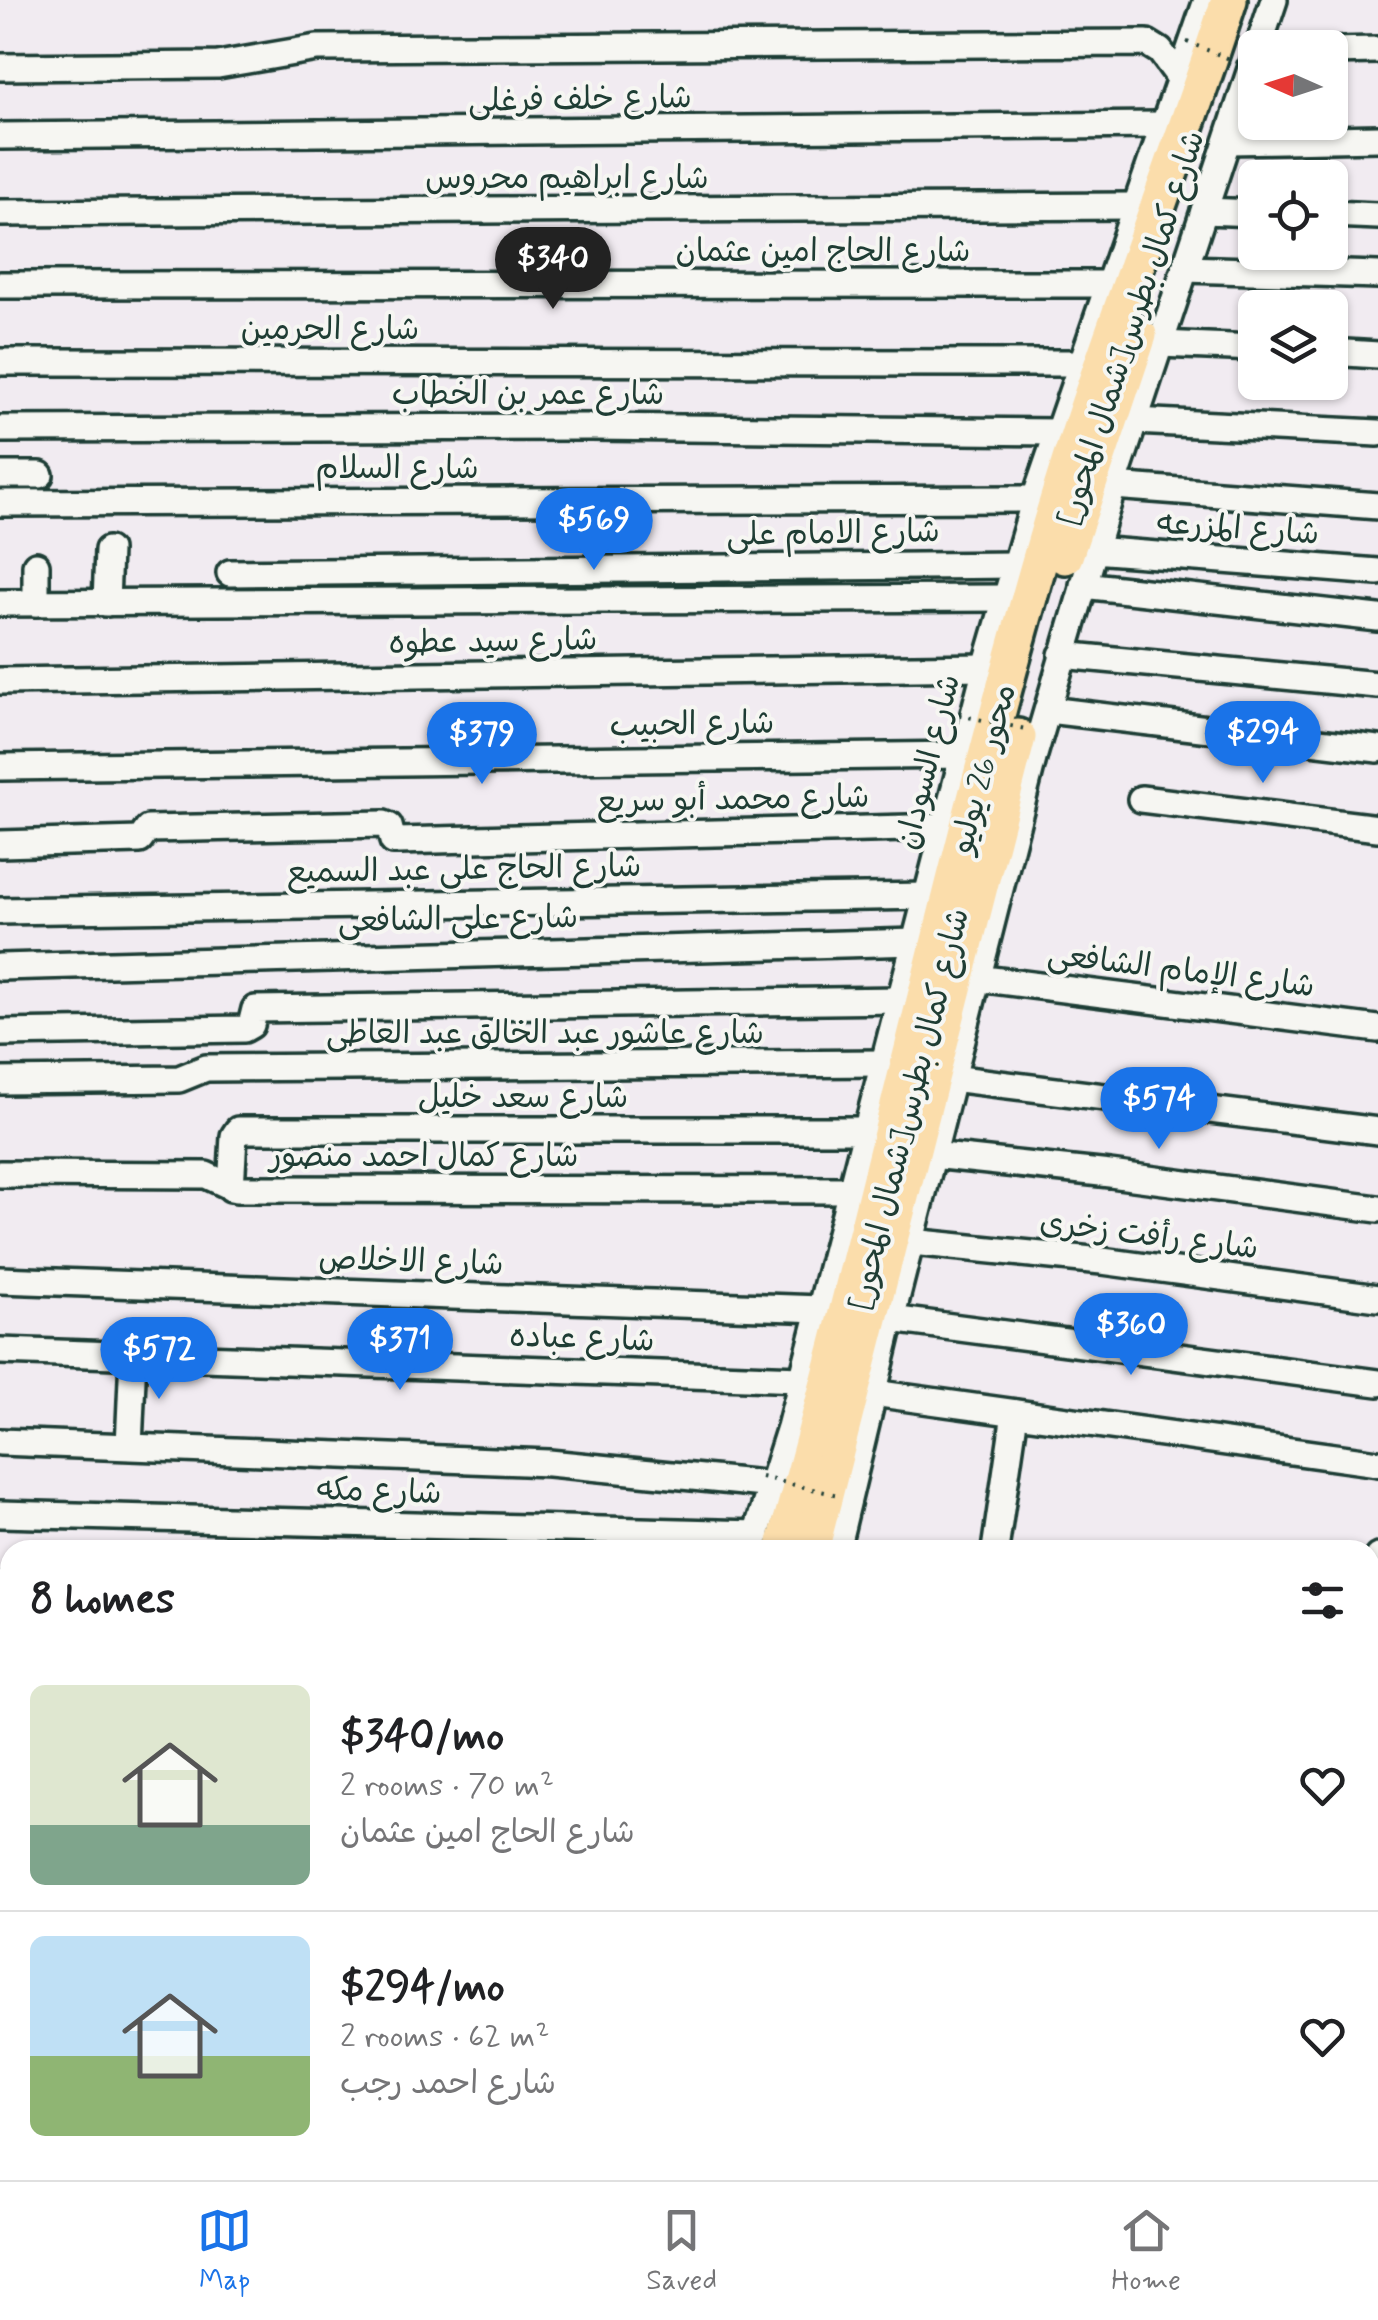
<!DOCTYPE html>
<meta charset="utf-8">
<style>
body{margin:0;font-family:Mynerve,"Playpen Sans Arabic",sans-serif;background:#f2f2f2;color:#202124;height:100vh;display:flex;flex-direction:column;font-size:38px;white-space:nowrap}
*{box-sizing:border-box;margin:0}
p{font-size:32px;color:#757577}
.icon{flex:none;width:55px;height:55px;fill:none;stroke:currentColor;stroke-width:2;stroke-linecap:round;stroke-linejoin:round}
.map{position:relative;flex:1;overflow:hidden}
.sheet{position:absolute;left:0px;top:1540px;width:1380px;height:640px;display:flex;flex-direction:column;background:#fff;border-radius:30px 30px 0 0;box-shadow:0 2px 8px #0004}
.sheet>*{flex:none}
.needle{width:65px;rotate:273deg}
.fabs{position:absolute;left:1238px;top:30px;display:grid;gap:20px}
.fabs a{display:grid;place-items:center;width:110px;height:110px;border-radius:15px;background:#fff;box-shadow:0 2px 8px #0004;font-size:50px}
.price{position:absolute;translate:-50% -85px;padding:0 22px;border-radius:35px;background:#1a73e8;color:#fff;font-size:32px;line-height:65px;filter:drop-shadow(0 2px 5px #0008)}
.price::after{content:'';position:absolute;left:50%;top:60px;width:30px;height:22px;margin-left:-15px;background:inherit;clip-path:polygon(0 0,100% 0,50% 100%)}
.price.selected{background:#222;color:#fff}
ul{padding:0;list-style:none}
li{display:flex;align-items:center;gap:30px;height:250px;padding:0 30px}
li+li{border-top:2px solid #e0e0e0}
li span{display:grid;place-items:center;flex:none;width:280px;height:200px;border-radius:15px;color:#555}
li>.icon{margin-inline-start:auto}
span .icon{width:120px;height:120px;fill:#fffc;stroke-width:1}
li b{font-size:42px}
h2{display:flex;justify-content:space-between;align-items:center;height:120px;padding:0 30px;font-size:42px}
.dock{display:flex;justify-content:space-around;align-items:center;height:140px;border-top:2px solid #e0e0e0;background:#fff;font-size:28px;color:#757577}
.dock a{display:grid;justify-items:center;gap:5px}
.dock .selected{color:#1a73e8}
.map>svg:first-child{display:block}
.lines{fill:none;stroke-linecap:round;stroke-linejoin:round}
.minor-casing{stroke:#1f3d34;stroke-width:32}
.highway-casing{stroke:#1f3d34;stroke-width:42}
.minor{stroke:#f6f6f2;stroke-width:25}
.highway{stroke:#fbddab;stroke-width:35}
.rail{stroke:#1f3d34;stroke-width:5}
.path-bridge{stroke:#1f3d34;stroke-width:4;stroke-dasharray:2.5 8;stroke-linecap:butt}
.labels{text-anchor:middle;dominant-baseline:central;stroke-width:8;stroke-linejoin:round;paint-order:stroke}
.street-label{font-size:32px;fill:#1f3d34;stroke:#f6f6f2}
</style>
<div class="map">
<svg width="1378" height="2180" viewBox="0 0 1378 2180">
<rect width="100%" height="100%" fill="#f1ebf1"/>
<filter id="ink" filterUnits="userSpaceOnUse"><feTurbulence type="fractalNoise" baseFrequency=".01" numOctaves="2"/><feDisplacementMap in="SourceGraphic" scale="20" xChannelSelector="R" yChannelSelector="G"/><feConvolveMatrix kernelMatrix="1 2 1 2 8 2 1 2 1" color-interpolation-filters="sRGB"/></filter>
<g filter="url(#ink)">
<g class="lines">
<g class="minor-casing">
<g id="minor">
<polyline points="1258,48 1274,0"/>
<polyline points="1330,51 1378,50"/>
<polyline points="0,67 218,65 317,48 1147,43 1160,51 1180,78"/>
<polyline points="0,136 1162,125"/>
<polyline points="1228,141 1378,138"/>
<polyline points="1204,211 1255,213"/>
<polyline points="0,213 1133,206"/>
<polyline points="1330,214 1378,216"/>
<polyline points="1185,269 1378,275"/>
<polyline points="0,285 1106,284"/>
<polyline points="1160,344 1255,348"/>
<polyline points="1330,352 1378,355"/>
<polyline points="0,362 1080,363"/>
<polyline points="1134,421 1378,433"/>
<polyline points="0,429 590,427 1057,432"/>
<polyline points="0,475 40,475"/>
<polyline points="1113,486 1378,506"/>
<polyline points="0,503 1035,499"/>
<polyline points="1093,550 1378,572"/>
<polyline points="230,573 1016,565"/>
<polyline points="1083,585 1378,618"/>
<polyline points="0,603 1007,598"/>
<polyline points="36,603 36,565"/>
<polyline points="106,603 108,550"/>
<polyline points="1062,655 1378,685"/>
<polyline points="0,681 986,667"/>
<polyline points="1048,710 1378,749"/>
<polyline points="0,767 966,755"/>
<polyline points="1141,799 1378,828"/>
<polyline points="0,844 140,840 148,829 384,824 389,826 393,841 398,841 947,827"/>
<polyline points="0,911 929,896"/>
<polyline points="0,967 917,942"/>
<polyline points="976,978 1378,1029"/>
<polyline points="0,1033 244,1029 251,1025 255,1009 902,1000"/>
<polyline points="951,1078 1378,1131"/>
<polyline points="0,1081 179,1079 206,1068 885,1063"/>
<polyline points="932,1155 1110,1174 1378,1209"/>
<polyline points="0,1174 206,1175 236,1189 852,1190"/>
<polyline points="231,1188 234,1136 238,1130 867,1130"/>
<polyline points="911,1242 1102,1261 1378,1298"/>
<polyline points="0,1280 821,1309"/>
<polyline points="891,1319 1378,1383"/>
<polyline points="0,1351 802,1379"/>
<polyline points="873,1393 1378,1463"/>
<polyline points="0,1442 549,1463 774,1485"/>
<polyline points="129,1446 133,1356"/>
<polyline points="0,1514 757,1534"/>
<polyline points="751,1550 790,1427 986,667 1035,499 1207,0"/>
<polyline points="836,1550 891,1319 1034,755 1113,486 1255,57"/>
<polyline points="995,1550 1015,1413"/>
<polyline points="0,1587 10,1587"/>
<polyline points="1370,1604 1378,1557"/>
<polyline points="1370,1631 1378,1631"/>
<polyline points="0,1703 10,1703"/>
<polyline points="1370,1724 1378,1725"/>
<polyline points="1370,1777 1378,1778"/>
<polyline points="0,1780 10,1780"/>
<polyline points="0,1856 10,1856"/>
<polyline points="1370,1984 1378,1984"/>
<polyline points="0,1995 3,1941"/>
<polyline points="0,2081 10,2077"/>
</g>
</g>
<g class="highway-casing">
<g id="highway">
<polyline points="1065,556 1139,335"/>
<path d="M 783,1550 C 876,1217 948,878 1044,545 C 1097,361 1170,183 1229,0"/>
<polyline points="811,1550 1018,737"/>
<polyline points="1370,2034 1378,2036"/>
<polyline points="1370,2062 1378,2060"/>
<polyline points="1370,2109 1378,2108"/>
<polyline points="0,2162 10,2155"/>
<polyline points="128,2170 229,2174 381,2170"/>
<polyline points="628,2180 632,2170"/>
<polyline points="845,2180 924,2170"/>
</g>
</g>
<use href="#minor" class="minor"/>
<use href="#highway" class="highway"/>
<g class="rail">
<polyline points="0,2118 10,2124"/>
<polyline points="66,2170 84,2180"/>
</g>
<g class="path-bridge">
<polyline points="1177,38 1255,69"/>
<polyline points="959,715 1030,730"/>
<polyline points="761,1477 842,1496"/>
</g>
</g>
</g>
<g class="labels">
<g class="street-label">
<text transform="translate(580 100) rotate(-1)">شارع خلف فرغلى</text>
<text x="567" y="179">شارع ابراهيم محروس</text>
<text x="823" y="252">شارع الحاج امين عثمان</text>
<text transform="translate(1132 328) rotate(-72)">شارع كمال بطرس[شمال المحور]</text>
<text x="330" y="330">شارع الحرمين</text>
<text x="528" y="395">شارع عمر بن الخطاب</text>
<text x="397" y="469">شارع السلام</text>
<text transform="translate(1238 529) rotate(4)">شارع المزرعه</text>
<text transform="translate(833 534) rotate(-1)">شارع الامام على</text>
<text transform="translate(493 642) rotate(-1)">شارع سيد عطوه</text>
<text transform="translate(692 725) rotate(-1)">شارع الحبيب</text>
<text transform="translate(929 762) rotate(-76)">شارع السودان</text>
<text transform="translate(984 769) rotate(-75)">محور 26 يوليو</text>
<text transform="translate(733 800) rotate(-1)">شارع محمد أبو سريع</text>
<text transform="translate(464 870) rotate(-1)">شارع الحاج على عبد السميع</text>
<text transform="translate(458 920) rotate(-1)">شارع على الشافعى</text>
<text transform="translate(1181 971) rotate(7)">شارع الإمام الشافعى</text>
<text x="545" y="1034">شارع عاشور عبد الخالق عبد العاطى</text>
<text x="523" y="1098">شارع سعد خليل</text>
<text transform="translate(910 1109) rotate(-76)">شارع كمال بطرس[شمال المحور]</text>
<text x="424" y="1157">شارع كمال احمد منصور</text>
<text transform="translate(1149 1236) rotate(7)">شارع رأفت زخرى</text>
<text transform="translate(411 1262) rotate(2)">شارع الاخلاص</text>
<text transform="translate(582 1339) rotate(2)">شارع عباده</text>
<text transform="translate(379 1492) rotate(2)">شارع مكه</text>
</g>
</g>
</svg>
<div class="fabs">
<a><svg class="needle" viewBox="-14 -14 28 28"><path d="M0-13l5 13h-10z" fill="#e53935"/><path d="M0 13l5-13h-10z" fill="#757577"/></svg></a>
<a><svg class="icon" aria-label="locate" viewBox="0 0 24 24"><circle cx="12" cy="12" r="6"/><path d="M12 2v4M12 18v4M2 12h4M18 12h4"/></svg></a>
<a><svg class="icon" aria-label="layers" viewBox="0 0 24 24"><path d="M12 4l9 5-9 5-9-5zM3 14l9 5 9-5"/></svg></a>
</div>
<b class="price selected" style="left:553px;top:312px">$340</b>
<b class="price" style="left:594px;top:573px">$569</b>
<b class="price" style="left:1263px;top:786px">$294</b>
<b class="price" style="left:482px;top:787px">$379</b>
<b class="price" style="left:1159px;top:1152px">$574</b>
<b class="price" style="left:1131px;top:1378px">$360</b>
<b class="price" style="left:400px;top:1393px">$371</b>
<b class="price" style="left:159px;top:1402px">$572</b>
<section class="sheet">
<h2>8 homes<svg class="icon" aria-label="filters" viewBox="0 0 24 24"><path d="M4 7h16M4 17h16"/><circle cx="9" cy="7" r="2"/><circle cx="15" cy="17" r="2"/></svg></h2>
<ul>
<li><span style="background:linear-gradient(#dfe7d0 70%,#7fa58c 0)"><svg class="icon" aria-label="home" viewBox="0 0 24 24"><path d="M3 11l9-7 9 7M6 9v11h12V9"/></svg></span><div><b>$340/mo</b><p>2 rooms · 70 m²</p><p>شارع الحاج امين عثمان</p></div><svg class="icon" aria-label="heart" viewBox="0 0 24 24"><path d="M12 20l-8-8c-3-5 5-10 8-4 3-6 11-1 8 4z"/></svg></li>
<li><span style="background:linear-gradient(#bfe0f5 60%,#8fb573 0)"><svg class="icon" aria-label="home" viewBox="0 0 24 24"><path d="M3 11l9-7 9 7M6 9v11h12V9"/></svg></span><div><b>$294/mo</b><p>2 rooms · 62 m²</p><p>شارع احمد رجب</p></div><svg class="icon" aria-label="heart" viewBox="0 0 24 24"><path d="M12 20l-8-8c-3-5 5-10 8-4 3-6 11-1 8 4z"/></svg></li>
</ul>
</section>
</div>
<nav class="dock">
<a class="selected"><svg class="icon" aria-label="map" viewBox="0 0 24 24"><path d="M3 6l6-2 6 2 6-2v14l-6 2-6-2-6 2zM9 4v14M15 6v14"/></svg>Map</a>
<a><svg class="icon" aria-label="saved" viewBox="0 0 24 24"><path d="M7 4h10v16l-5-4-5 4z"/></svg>Saved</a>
<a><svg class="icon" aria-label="home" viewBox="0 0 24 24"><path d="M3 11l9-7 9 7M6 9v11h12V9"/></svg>Home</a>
</nav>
